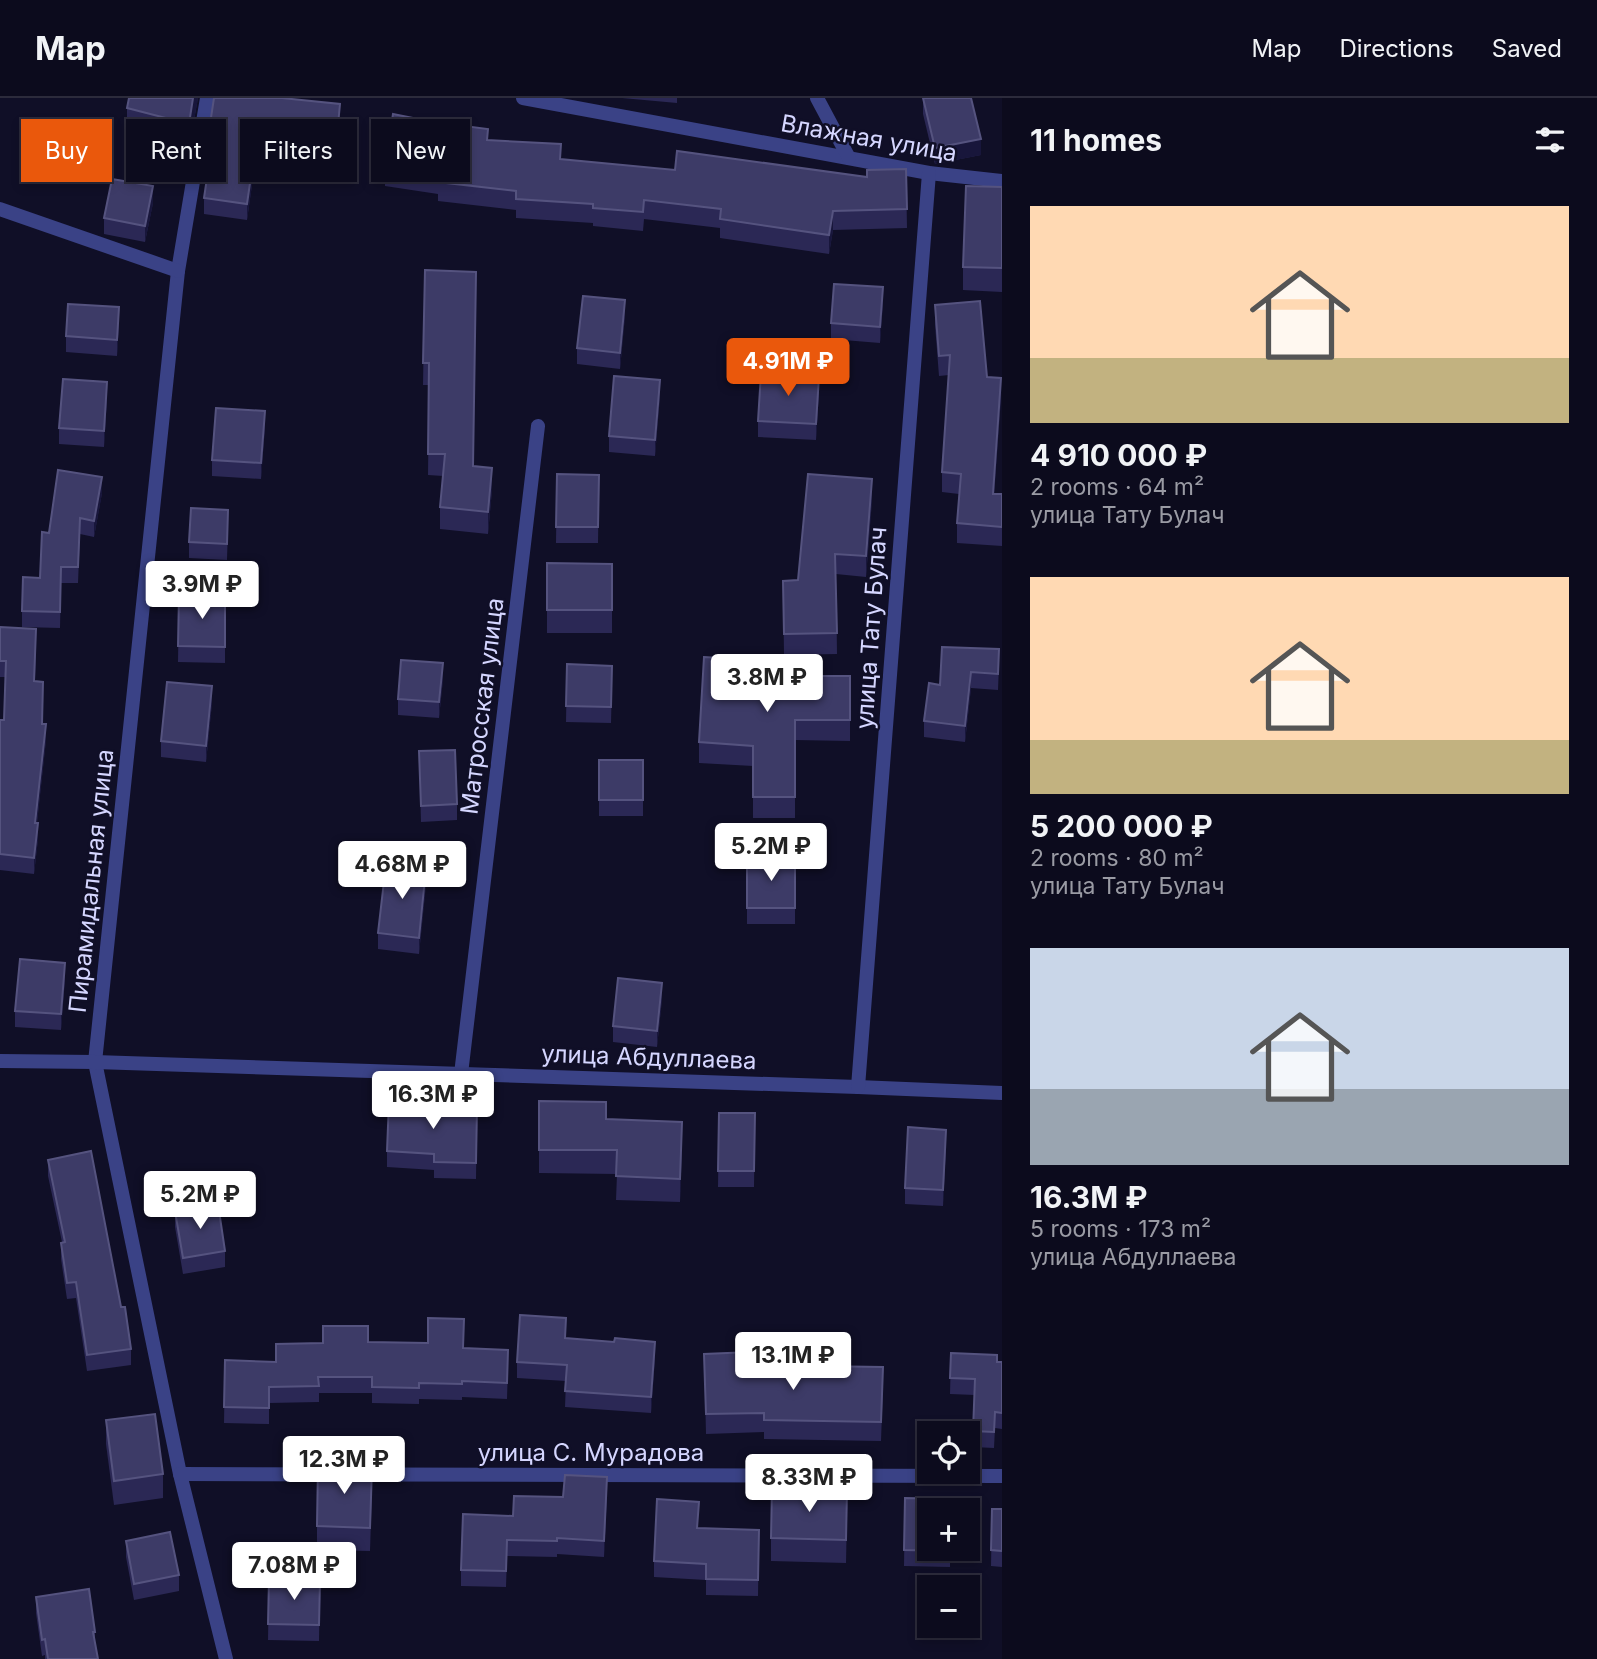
<!DOCTYPE html>
<meta charset="utf-8">
<style>
body{margin:0;font-family:Inter,sans-serif;background:#1a192a;color:#f1f3f6;height:100vh;display:flex;flex-direction:column;font-size:26px;white-space:nowrap}
*{box-sizing:border-box;margin:0}
p{font-size:23px;color:#9a9ba4}
.icon{flex:none;width:38px;height:38px;fill:none;stroke:currentColor;stroke-width:2;stroke-linecap:round;stroke-linejoin:round}
.map{position:relative;flex:1;overflow:hidden}
.sheet{display:flex;flex-direction:column;background:#0c0b1d;width:595px}
.sheet>*{flex:none}
.top-card{position:absolute;left:21px;top:21px;width:665px;height:63px;display:flex;gap:14px}
.controls{position:absolute;left:917px;top:1323px;display:grid;gap:14px}
.controls a{display:grid;place-items:center;width:63px;height:63px;border-radius:0px;background:#0c0b1d;box-shadow:0 4px 10px #0003,0 0 0 2px #2c2b3b;font-size:35px}
.price{position:absolute;translate:-50% -60px;padding:0 16px;border-radius:7px;background:#fff;color:#222;font-size:23px;line-height:46px;filter:drop-shadow(0 2px 4px #0008)}
.price::after{content:'';position:absolute;left:50%;top:42px;width:21px;height:16px;margin-left:-10px;background:inherit;clip-path:polygon(0 0,100% 0,50% 100%)}
.price.active{background:#ea580c;color:#fff}
ul{padding:0;list-style:none}
li{display:grid;align-content:center;gap:14px;height:371px;padding:0 28px}
li span{display:grid;place-items:center;height:217px;border-radius:0px;color:#555}
li>.icon{margin-inline-start:auto}
span .icon{width:126px;height:126px;fill:#fffc;stroke-width:1}
li b{font-size:30px}
h2{display:flex;justify-content:space-between;align-items:center;height:84px;padding:0 28px;font-size:30px}
.tag{padding:0 24px;border-radius:0px;background:#0c0b1d;box-shadow:0 4px 10px #0003,0 0 0 2px #2c2b3b;font-size:24px;line-height:63px}
.tag.active{background:#ea580c;color:#fff}
header{display:flex;align-items:center;gap:42px;box-sizing:border-box;height:98px;padding:0 35px;background:#0c0b1d;border-bottom:2px solid #2c2b3b}
header strong{font-size:33px}
nav{display:flex;gap:38px;margin-inline-start:auto;font-size:24px}
main{display:flex;flex:1;min-height:0}
.map>svg:first-child{display:block}
.lines{fill:none;stroke-linecap:round;stroke-linejoin:round}
.street{stroke:#3a4286;stroke-width:14}
.wall{fill:#2b2855}
.shaded-wall{fill:#18163b}
.building{fill:#3d3b67;stroke:#55537f;stroke-width:2}
.labels{text-anchor:middle;dominant-baseline:central;stroke-width:5;stroke-linejoin:round;paint-order:stroke}
.street-label{font-size:24px;fill:#d5d6ff;stroke:#100f27}
</style>
<header>
<strong>Map</strong>
<nav><a>Map</a><a>Directions</a><a>Saved</a></nav>
</header>
<main>
<div class="map">
<svg width="1002" height="1561" viewBox="0 0 1002 1561">
<rect width="100%" height="100%" fill="#100f27"/>
<g class="lines">
<g class="street">
<polyline points="207,0 178,173 95,964 180,1376 226,1561"/>
<polyline points="523,0 929,75 1002,83"/>
<polyline points="817,0 849,60"/>
<polyline points="0,111 178,173"/>
<polyline points="0,963 95,964 858,989 1002,995"/>
<polyline points="461,976 538,328"/>
<polyline points="858,989 929,75"/>
<polyline points="180,1376 1002,1378"/>
</g>
</g>
<g class="wall">
<polygon points="129,0 198,0 189,50 127,33 127,10"/>
<polygon points="622,0 677,0 677,5"/>
<polygon points="923,0 981,57 935,66 923,16"/>
<polygon points="340,22 335,74 255,66 247,122 204,116 204,100 211,55 208,55 208,39"/>
<polygon points="433,24 488,42 561,61 675,72 867,79 906,71 907,130 833,132 829,156 720,140 720,130 644,121 643,133 593,128 593,125 516,120 516,112 438,103 438,96 385,88 385,69"/>
<polygon points="1002,89 1002,194 963,192 963,169"/>
<polygon points="153,105 145,144 104,136 104,120"/>
<polygon points="425,172 474,369 492,392 488,436 440,431 440,409 443,378 428,377 429,287 423,287"/>
<polygon points="883,205 880,245 831,241 831,225"/>
<polygon points="935,207 1001,300 994,396 1002,396 1002,448 957,445 957,425 959,396 942,394 942,374 949,277 939,278 935,227"/>
<polygon points="625,218 620,271 577,266 577,250"/>
<polygon points="119,225 117,258 66,254 66,238"/>
<polygon points="819,294 816,342 758,339 758,323"/>
<polygon points="660,298 655,358 609,354 609,338"/>
<polygon points="107,300 104,349 59,346 59,330"/>
<polygon points="265,329 261,381 212,378 212,362"/>
<polygon points="557,376 599,377 598,445 556,445"/>
<polygon points="102,395 94,439 80,436 78,485 61,485 60,530 22,529 22,513 40,480 49,435"/>
<polygon points="872,402 866,479 836,476 837,556 784,557 783,483 798,482"/>
<polygon points="228,428 227,462 189,460 189,444"/>
<polygon points="547,465 612,466 612,535 547,535"/>
<polygon points="179,497 225,498 225,565 178,564"/>
<polygon points="0,529 36,547 35,583 43,600 42,626 46,642 37,725 38,741 34,776 0,772 0,626 4,622 6,579 0,579"/>
<polygon points="942,549 999,567 998,592 971,590 965,644 924,639 924,623 940,587"/>
<polygon points="567,566 612,584 611,625 566,624"/>
<polygon points="784,578 850,578 850,643 795,642 795,720 753,720 753,668 699,665 699,644"/>
<polygon points="443,581 439,620 398,617 398,601"/>
<polygon points="212,605 206,664 161,659 161,643"/>
<polygon points="419,653 457,706 457,722 421,724"/>
<rect x="599" y="662" width="44" height="56"/>
<rect x="747" y="759" width="48" height="67"/>
<polygon points="426,786 419,856 378,851 378,835"/>
<polygon points="65,881 61,932 15,929 15,913"/>
<polygon points="662,901 657,949 613,944 613,928"/>
<polygon points="539,1003 606,1021 682,1048 680,1104 616,1102 617,1076 539,1075"/>
<polygon points="433,1008 477,1009 476,1081 434,1080 434,1072 387,1069 387,1053"/>
<polygon points="719,1015 755,1015 754,1089 718,1089"/>
<polygon points="946,1048 943,1108 905,1106 905,1090"/>
<polygon points="48,1062 121,1209 131,1251 131,1267 87,1273 76,1200 67,1201 61,1161 61,1145 62,1144 48,1078"/>
<polygon points="175,1113 225,1153 225,1169 183,1176 175,1129"/>
<polygon points="566,1240 655,1260 651,1315 565,1309 566,1283 517,1280 517,1264"/>
<polygon points="368,1244 508,1268 507,1301 462,1299 462,1302 419,1301 419,1306 372,1305 372,1295 319,1295 319,1304 269,1305 269,1326 224,1325 225,1262 276,1264"/>
<polygon points="951,1255 1002,1264 1002,1331 995,1330 994,1350 973,1349 975,1297 950,1296"/>
<polygon points="704,1256 751,1276 883,1288 881,1343 764,1341 764,1334 706,1336"/>
<polygon points="106,1322 163,1376 163,1400 114,1407 106,1346"/>
<polygon points="372,1392 370,1453 317,1452 317,1428"/>
<polygon points="607,1395 604,1459 557,1456 557,1459 507,1458 506,1489 461,1488 461,1472 513,1418 563,1399"/>
<polygon points="905,1400 950,1451 950,1469 904,1468"/>
<polygon points="992,1411 1002,1411 1002,1469 991,1468"/>
<polygon points="847,1416 846,1465 771,1463 771,1440"/>
<polygon points="698,1430 759,1432 758,1498 706,1497 706,1482 654,1479 654,1463"/>
<polygon points="126,1443 179,1477 179,1493 134,1502 126,1459"/>
<polygon points="269,1481 320,1482 319,1543 268,1542"/>
<polygon points="36,1499 95,1534 95,1545 98,1561 45,1561 45,1557 42,1558 36,1515"/>
</g>
<g class="shaded-wall">
<polygon points="193,0 198,0 189,50 189,26"/>
<polygon points="340,6 340,22 335,74 335,58"/>
<polygon points="981,41 981,57 935,66 935,50"/>
<polygon points="255,50 255,66 247,122 247,106"/>
<polygon points="153,88 153,105 145,144 145,128"/>
<polygon points="833,113 833,132 829,156 829,137"/>
<polygon points="883,189 883,205 880,245 880,229"/>
<polygon points="625,202 625,218 620,271 620,255"/>
<polygon points="119,209 119,225 117,258 117,242"/>
<polygon points="819,278 819,294 816,342 816,326"/>
<polygon points="1001,280 1001,300 993,415 993,396"/>
<polygon points="660,282 660,298 655,358 655,342"/>
<polygon points="107,284 107,300 104,349 104,333"/>
<polygon points="265,313 265,329 261,381 261,365"/>
<polygon points="492,370 492,392 488,436 488,414"/>
<polygon points="102,379 102,395 94,439 94,423"/>
<polygon points="872,381 872,402 866,479 866,458"/>
<polygon points="443,565 443,581 439,620 439,604"/>
<polygon points="971,574 971,590 965,644 965,628"/>
<polygon points="212,588 212,605 206,664 206,648"/>
<polygon points="46,626 46,642 35,741 35,725"/>
<polygon points="38,725 38,741 34,776 34,760"/>
<polygon points="426,770 426,786 419,856 419,840"/>
<polygon points="65,865 65,881 61,932 61,916"/>
<polygon points="662,885 662,901 657,949 657,933"/>
<polygon points="682,1024 682,1048 680,1104 680,1081"/>
<polygon points="946,1032 946,1048 943,1108 943,1092"/>
<polygon points="655,1244 655,1260 651,1315 651,1299"/>
<polygon points="607,1379 607,1395 604,1459 604,1443"/>
</g>
<g class="building">
<polygon points="129,0 193,0 189,26 127,10"/>
<polygon points="214,0 282,0 340,6 335,58 255,50 247,106 204,100 213,40 208,39"/>
<polygon points="923,0 971,0 981,41 935,50"/>
<polygon points="393,16 433,24 488,31 487,42 561,46 560,61 675,72 677,53 867,79 867,72 906,71 907,111 833,113 829,137 720,121 721,111 644,102 643,114 593,110 593,106 516,101 516,93 438,84 439,77 385,69"/>
<polygon points="112,81 153,88 145,128 104,120"/>
<polygon points="966,88 1002,89 1002,170 963,169"/>
<polygon points="425,172 476,174 473,368 492,370 488,414 440,409 445,356 428,356 429,265 423,265"/>
<polygon points="834,186 883,189 880,229 831,225"/>
<polygon points="583,198 625,202 620,255 577,250"/>
<polygon points="980,203 987,279 1001,280 993,396 1002,396 1002,429 957,425 961,376 942,374 950,257 939,258 935,207"/>
<polygon points="68,206 119,209 117,242 66,238"/>
<polygon points="761,275 819,278 816,326 758,323"/>
<polygon points="614,278 660,282 655,342 609,338"/>
<polygon points="63,281 107,284 104,333 59,330"/>
<polygon points="216,310 265,313 261,365 212,362"/>
<polygon points="58,372 102,379 94,423 80,420 78,469 61,469 60,514 22,513 23,479 40,480 42,434 49,435"/>
<polygon points="557,376 599,377 598,429 556,429"/>
<polygon points="808,376 872,381 866,458 835,456 837,535 784,536 783,483 798,482"/>
<polygon points="191,410 228,412 227,446 189,444"/>
<polygon points="547,465 612,466 612,512 547,512"/>
<polygon points="179,497 225,498 225,549 178,548"/>
<polygon points="0,529 36,531 34,583 43,584 42,626 46,626 35,725 38,725 34,760 0,756 0,622 4,622 6,563 0,563"/>
<polygon points="942,549 999,551 998,576 971,574 965,628 924,623 929,585 940,587"/>
<polygon points="704,559 784,564 784,578 850,578 850,622 795,622 795,699 753,699 753,648 699,644"/>
<polygon points="401,562 443,565 439,604 398,601"/>
<polygon points="567,566 612,568 611,609 566,608"/>
<polygon points="167,584 212,588 206,648 161,643"/>
<polygon points="455,652 457,706 421,708 419,653"/>
<rect x="599" y="662" width="44" height="40"/>
<rect x="747" y="759" width="48" height="51"/>
<polygon points="386,766 426,770 419,840 378,835"/>
<polygon points="20,861 65,865 61,916 15,913"/>
<polygon points="618,880 662,885 657,933 613,928"/>
<polygon points="389,1003 433,1006 433,1008 477,1009 476,1065 434,1064 434,1056 387,1053"/>
<polygon points="539,1003 606,1004 606,1021 682,1024 680,1081 616,1078 617,1052 539,1052"/>
<polygon points="719,1015 755,1015 754,1073 718,1073"/>
<polygon points="908,1029 946,1032 943,1092 905,1090"/>
<polygon points="91,1053 121,1209 125,1209 131,1251 87,1257 76,1184 67,1185 61,1145 65,1144 48,1062"/>
<polygon points="218,1106 225,1153 183,1160 175,1113"/>
<polygon points="520,1217 566,1220 565,1240 614,1244 615,1240 655,1244 651,1299 565,1293 567,1267 517,1264"/>
<polygon points="428,1220 464,1221 463,1250 508,1252 507,1285 462,1283 462,1286 419,1285 419,1290 372,1289 372,1279 318,1279 319,1288 269,1289 269,1310 224,1309 225,1262 276,1264 276,1246 323,1245 323,1228 368,1228 368,1244 428,1245"/>
<polygon points="751,1254 751,1276 816,1278 816,1268 883,1269 881,1324 764,1322 764,1315 706,1316 704,1256"/>
<polygon points="951,1255 997,1257 997,1264 1002,1264 1002,1315 995,1314 994,1334 973,1333 975,1281 950,1280"/>
<polygon points="155,1316 163,1376 114,1383 106,1322"/>
<polygon points="318,1367 372,1369 370,1430 317,1428"/>
<polygon points="565,1377 607,1379 604,1443 557,1440 557,1443 507,1442 506,1473 461,1472 463,1416 513,1418 514,1398 563,1399"/>
<polygon points="772,1390 847,1392 846,1442 771,1440"/>
<polygon points="905,1400 950,1401 950,1412 929,1412 929,1451 950,1451 950,1453 904,1452"/>
<polygon points="657,1401 699,1404 697,1430 759,1432 758,1482 706,1481 706,1466 654,1463"/>
<polygon points="992,1411 1002,1411 1002,1453 991,1452"/>
<polygon points="170,1434 179,1477 134,1486 126,1443"/>
<polygon points="269,1481 320,1482 319,1527 268,1526"/>
<polygon points="89,1491 95,1534 93,1534 98,1561 48,1561 45,1541 42,1542 36,1499"/>
</g>
<g class="labels">
<g class="street-label">
<text transform="translate(869 40) rotate(10)">Влажная улица</text>
<text transform="translate(871 530) rotate(-86)">улица Тату Булач</text>
<text transform="translate(482 608) rotate(-83)">Матросская улица</text>
<text transform="translate(91 783) rotate(-84)">Пирамидальная улица</text>
<text transform="translate(649 959) rotate(2)">улица Абдуллаева</text>
<text x="591" y="1354">улица С. Мурадова</text>
</g>
</g>
</svg>
<div class="controls">
<a><svg class="icon" aria-label="locate" viewBox="0 0 24 24"><circle cx="12" cy="12" r="6"/><path d="M12 2v4M12 18v4M2 12h4M18 12h4"/></svg></a>
<a>+</a>
<a>−</a>
</div>
<b class="price active" style="left:788px;top:300px">4.91M ₽</b>
<b class="price" style="left:202px;top:523px">3.9M ₽</b>
<b class="price" style="left:767px;top:616px">3.8M ₽</b>
<b class="price" style="left:771px;top:785px">5.2M ₽</b>
<b class="price" style="left:402px;top:803px">4.68M ₽</b>
<b class="price" style="left:433px;top:1033px">16.3M ₽</b>
<b class="price" style="left:200px;top:1133px">5.2M ₽</b>
<b class="price" style="left:793px;top:1294px">13.1M ₽</b>
<b class="price" style="left:344px;top:1398px">12.3M ₽</b>
<b class="price" style="left:809px;top:1416px">8.33M ₽</b>
<b class="price" style="left:294px;top:1504px">7.08M ₽</b>
<div class="top-card">
<a class="tag active">Buy</a>
<a class="tag">Rent</a>
<a class="tag">Filters</a>
<a class="tag">New</a>
</div>
</div>
<section class="sheet">
<h2>11 homes<svg class="icon" aria-label="filters" viewBox="0 0 24 24"><path d="M4 7h16M4 17h16"/><circle cx="9" cy="7" r="2"/><circle cx="15" cy="17" r="2"/></svg></h2>
<ul>
<li><span style="background:linear-gradient(#ffd9b3 70%,#c2b280 0)"><svg class="icon" aria-label="home" viewBox="0 0 24 24"><path d="M3 11l9-7 9 7M6 9v11h12V9"/></svg></span><div><b>4 910 000 ₽</b><p>2 rooms · 64 m²</p><p>улица Тату Булач</p></div></li>
<li><span style="background:linear-gradient(#ffd9b3 75%,#c2b280 0)"><svg class="icon" aria-label="home" viewBox="0 0 24 24"><path d="M3 11l9-7 9 7M6 9v11h12V9"/></svg></span><div><b>5 200 000 ₽</b><p>2 rooms · 80 m²</p><p>улица Тату Булач</p></div></li>
<li><span style="background:linear-gradient(#c9d6e8 65%,#9aa5b1 0)"><svg class="icon" aria-label="home" viewBox="0 0 24 24"><path d="M3 11l9-7 9 7M6 9v11h12V9"/></svg></span><div><b>16.3M ₽</b><p>5 rooms · 173 m²</p><p>улица Абдуллаева</p></div></li>
</ul>
</section>
</main>
